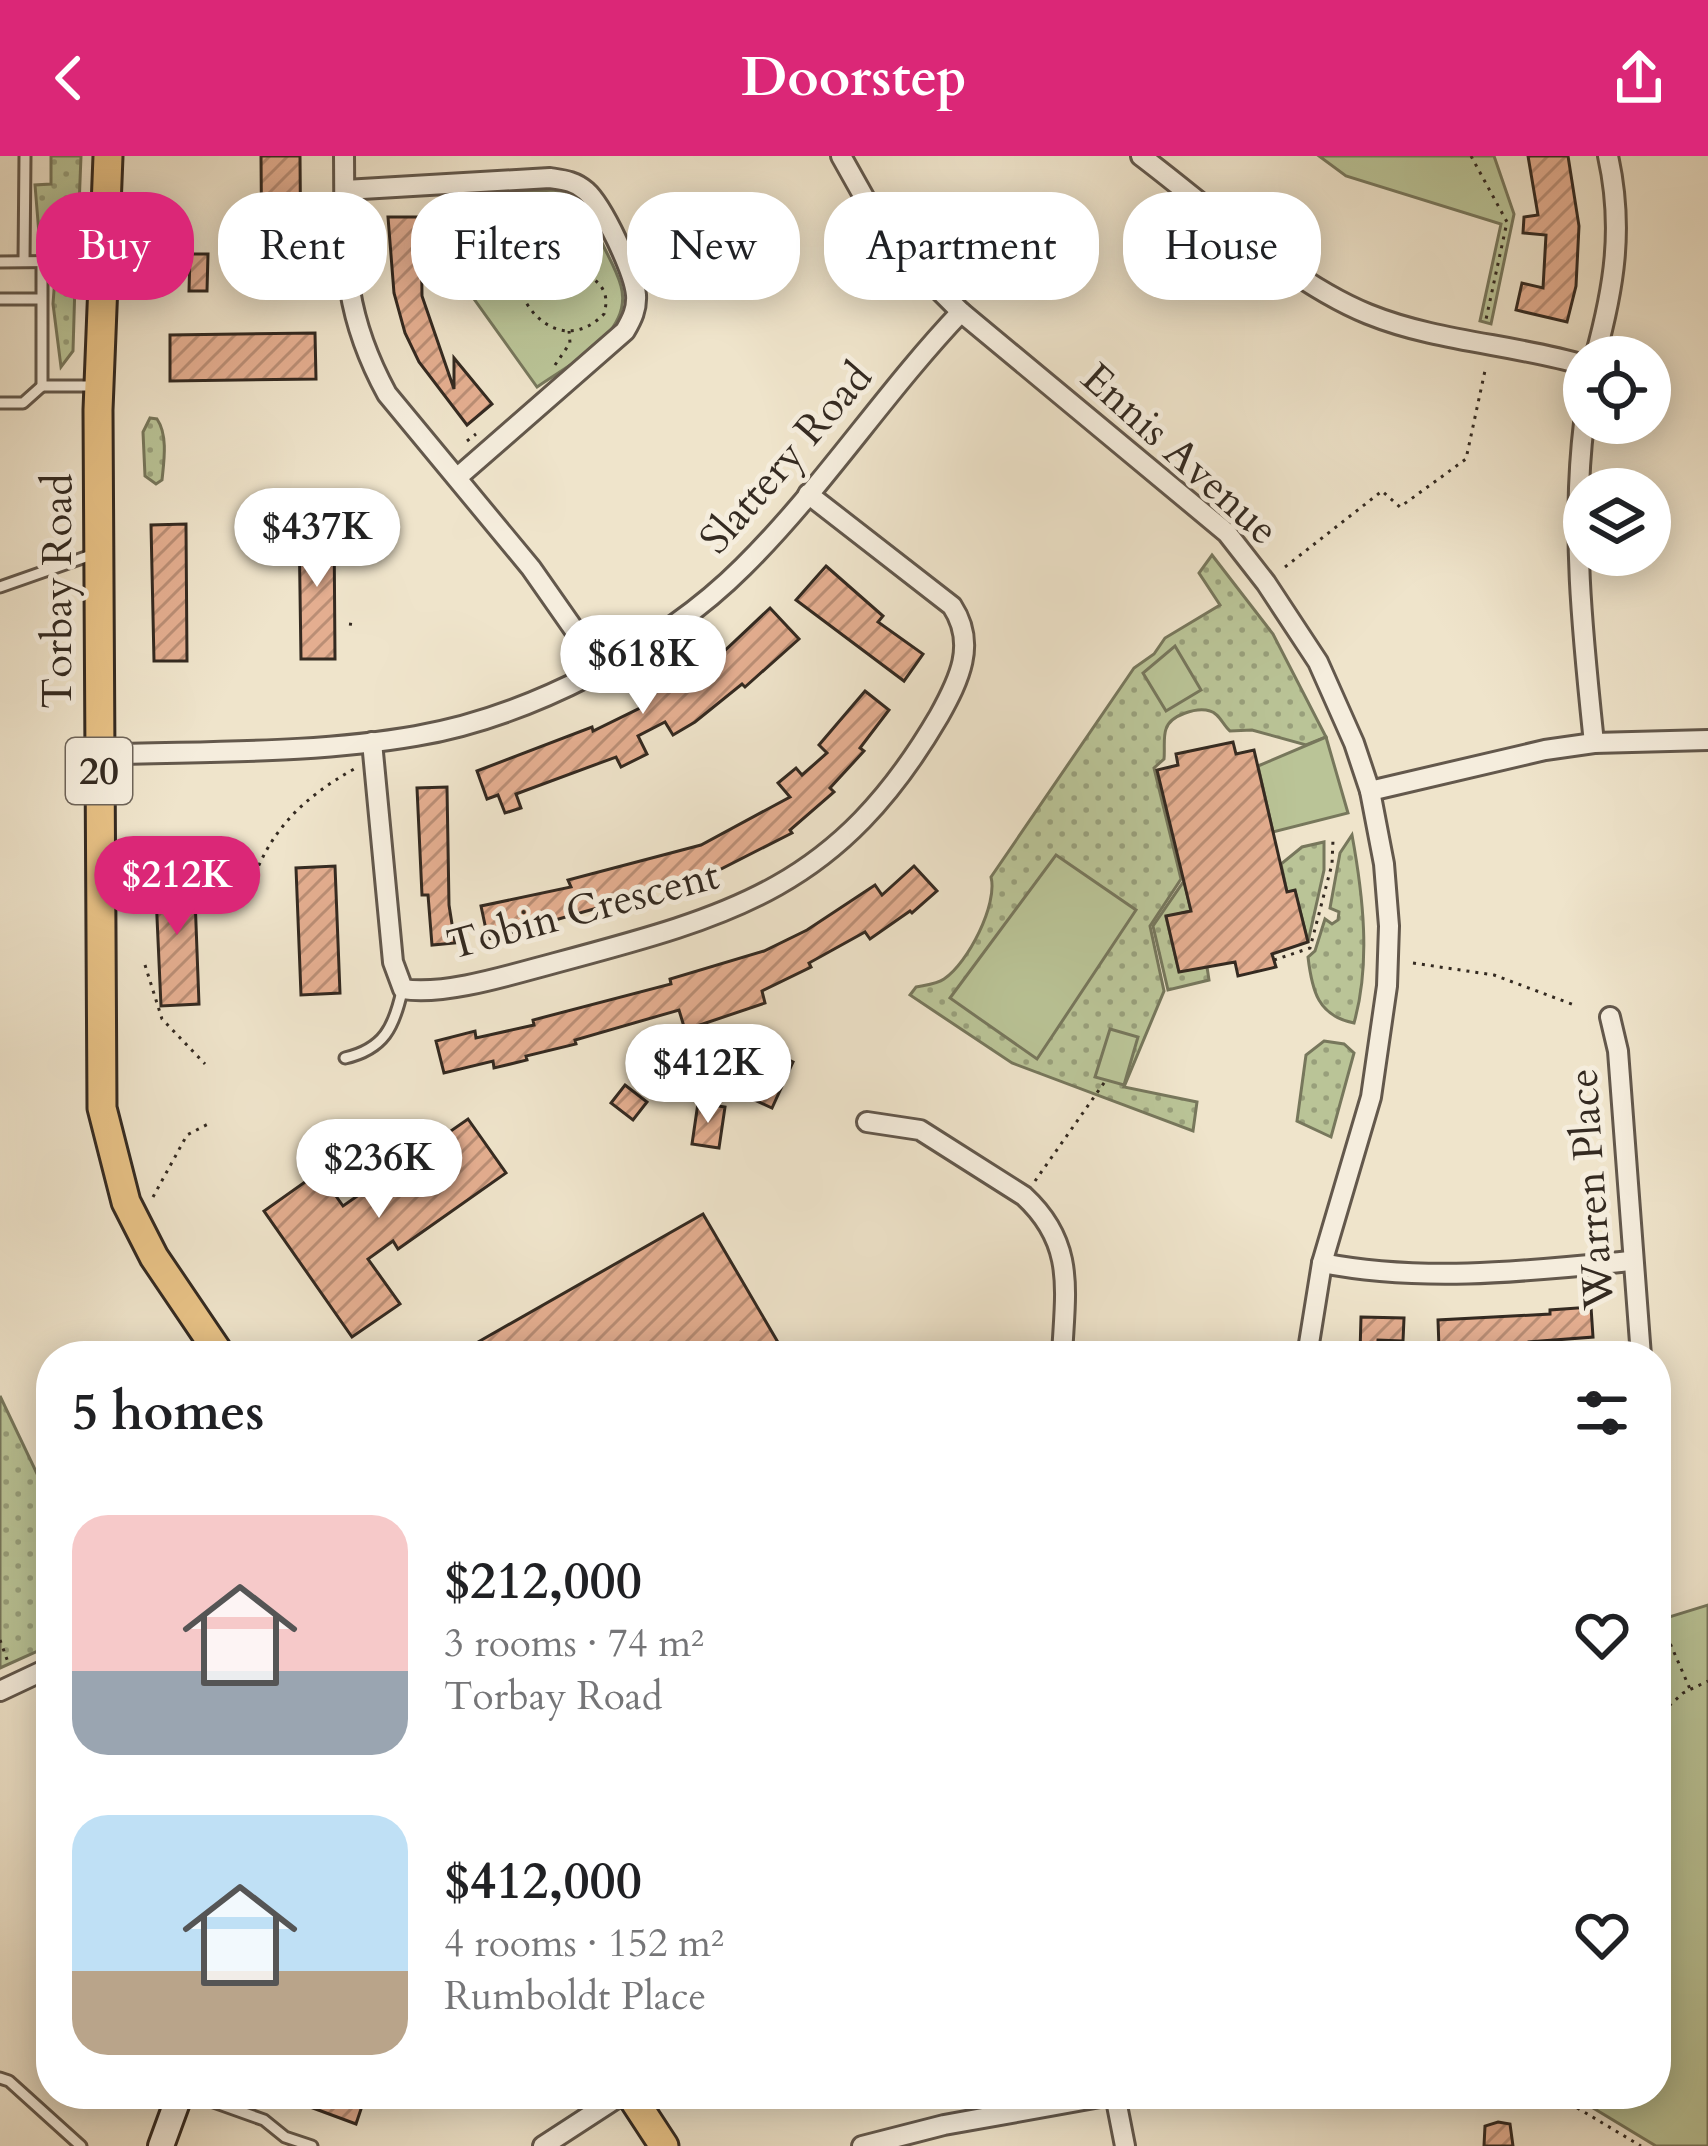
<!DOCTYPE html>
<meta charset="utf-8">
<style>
body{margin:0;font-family:Cardo,serif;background:#f6f6f6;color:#202124;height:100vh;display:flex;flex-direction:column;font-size:45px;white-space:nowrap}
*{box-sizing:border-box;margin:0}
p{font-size:39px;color:#757577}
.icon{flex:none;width:66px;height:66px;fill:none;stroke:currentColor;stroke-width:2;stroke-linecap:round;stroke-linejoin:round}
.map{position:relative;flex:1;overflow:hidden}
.details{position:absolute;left:36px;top:1185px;width:1635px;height:768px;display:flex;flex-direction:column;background:#fff;border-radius:48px;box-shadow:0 6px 30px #0003}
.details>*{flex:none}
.banner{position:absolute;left:36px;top:36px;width:1638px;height:108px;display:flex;gap:24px}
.tools{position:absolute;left:1563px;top:180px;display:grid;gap:24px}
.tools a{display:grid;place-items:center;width:108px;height:108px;border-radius:50%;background:#fff;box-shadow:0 6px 30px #0003;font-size:60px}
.price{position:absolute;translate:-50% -102px;padding:0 27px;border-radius:42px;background:#fff;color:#222;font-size:39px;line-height:78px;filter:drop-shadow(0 3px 6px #0008)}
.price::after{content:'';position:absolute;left:50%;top:72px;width:36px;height:27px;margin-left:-18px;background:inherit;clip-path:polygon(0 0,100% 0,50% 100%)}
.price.active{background:#db2777;color:#fff}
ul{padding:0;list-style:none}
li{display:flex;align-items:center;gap:36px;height:300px;padding:0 36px}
li span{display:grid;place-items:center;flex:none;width:336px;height:240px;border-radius:36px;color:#555}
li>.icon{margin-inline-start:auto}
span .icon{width:144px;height:144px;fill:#fffc;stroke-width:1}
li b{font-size:51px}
h2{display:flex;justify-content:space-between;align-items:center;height:144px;padding:0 36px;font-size:51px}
.pill{padding:0 42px;border-radius:48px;background:#fff;box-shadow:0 6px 30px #0003;font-size:42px;line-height:108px}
.pill.active{background:#db2777;color:#fff}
header{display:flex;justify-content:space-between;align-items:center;height:156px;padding:0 36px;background:#db2777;color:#fff;font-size:54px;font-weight:800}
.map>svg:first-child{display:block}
.grass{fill:url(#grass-dots);stroke:#77775c;stroke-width:3}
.park{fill:#bac497;stroke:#77775c;stroke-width:3}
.building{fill:url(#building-hatch);stroke:#342a21;stroke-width:3}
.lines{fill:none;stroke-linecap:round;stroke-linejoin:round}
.lane-casing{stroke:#63584c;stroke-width:15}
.street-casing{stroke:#63584c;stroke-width:24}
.secondary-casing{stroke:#342a21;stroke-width:30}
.primary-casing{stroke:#342a21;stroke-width:33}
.path{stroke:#342a21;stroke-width:3;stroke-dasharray:3 6;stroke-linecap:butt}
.lane{stroke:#f5eddd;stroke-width:9}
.street{stroke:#f5eddd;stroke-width:18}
.secondary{stroke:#f5eddd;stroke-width:24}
.primary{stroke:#e8c286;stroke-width:27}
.labels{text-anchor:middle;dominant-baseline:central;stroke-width:10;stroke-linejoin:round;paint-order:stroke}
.shield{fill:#f5eddd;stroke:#6e6459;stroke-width:3}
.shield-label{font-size:39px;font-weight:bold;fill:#342a21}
.street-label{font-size:42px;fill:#342a21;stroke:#f5eddd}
</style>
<header><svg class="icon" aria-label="back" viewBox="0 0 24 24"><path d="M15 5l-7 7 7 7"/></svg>Doorstep<svg class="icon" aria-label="share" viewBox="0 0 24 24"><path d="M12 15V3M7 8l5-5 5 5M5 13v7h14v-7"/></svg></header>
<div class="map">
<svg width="1708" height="1990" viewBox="0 0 1708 1990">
<defs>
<pattern id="grass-dots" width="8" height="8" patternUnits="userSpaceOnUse" patternTransform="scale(3)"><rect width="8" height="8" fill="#bac497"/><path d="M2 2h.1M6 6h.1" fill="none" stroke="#989f7b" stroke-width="1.8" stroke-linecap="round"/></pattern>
<pattern id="building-hatch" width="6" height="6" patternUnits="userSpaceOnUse" patternTransform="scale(3)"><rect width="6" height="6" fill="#e4ae90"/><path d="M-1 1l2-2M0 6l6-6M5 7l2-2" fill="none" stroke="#ba8e75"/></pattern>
</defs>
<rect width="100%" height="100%" fill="#efe4cb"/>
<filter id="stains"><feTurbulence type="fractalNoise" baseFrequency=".00167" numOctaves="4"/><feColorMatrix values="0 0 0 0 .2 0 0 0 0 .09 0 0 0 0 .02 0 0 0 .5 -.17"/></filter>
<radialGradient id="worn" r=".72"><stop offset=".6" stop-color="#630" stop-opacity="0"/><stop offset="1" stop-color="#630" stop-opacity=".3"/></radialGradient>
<g class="grass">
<polygon points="51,0 81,0 78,76 71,86 49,85 39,78 35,29 51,28"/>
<polygon points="72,115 75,128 73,195 61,211 53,148 55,121 61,116"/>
<path d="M 150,262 L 157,263 C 168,279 164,305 162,324 L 156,328 L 145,320 L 143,276 Z"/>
<path d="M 1212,399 L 1273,478 L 1326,581 L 1306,589 L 1252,574 L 1230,575 C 1223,569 1219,557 1210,555 C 1197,551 1170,559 1166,573 C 1163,581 1165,594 1164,603 L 1154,612 L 1181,723 L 1150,770 L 1164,835 L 1124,931 L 1197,946 L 1193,975 L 1012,907 L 910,839 L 916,831 C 925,829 937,828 944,823 C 968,807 998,748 991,721 L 1134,512 L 1154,498 L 1165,482 L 1220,449 L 1199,417 Z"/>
<path d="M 1352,679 C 1363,739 1371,807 1354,867 C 1318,860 1312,835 1308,801 L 1315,795 L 1325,763 L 1332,768 L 1338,764 L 1339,756 L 1330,752 L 1340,697 Z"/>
<polygon points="1324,686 1324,714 1308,786 1295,735 1287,736 1281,708 1302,691"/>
<polygon points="1184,725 1191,755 1166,761 1179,815 1207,811 1209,824 1168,834 1153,770"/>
<polygon points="1324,885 1344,888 1354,897 1331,981 1297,965 1306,899"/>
<polygon points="0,1240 51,1347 51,1489 0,1512"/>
</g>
<g class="park">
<polygon points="1319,0 1494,0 1514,58 1491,168 1480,165 1501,68 1346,20"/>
<path d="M 554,34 C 583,43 589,61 602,87 C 608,100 617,115 621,130 C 634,178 569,208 537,231 L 469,136 L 464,40 Z"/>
<polygon points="1175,490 1201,534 1166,555 1143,517"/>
<polygon points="1326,581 1348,657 1273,676 1258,610"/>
<polygon points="1056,699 1136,754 1037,903 950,842"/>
<polygon points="1110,873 1138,881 1124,929 1095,921"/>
<polygon points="1708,1449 1708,1990 1656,1990 1570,1938 1656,1938 1656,1465"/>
</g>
<g class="building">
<polygon points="261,0 300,0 301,127 262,127"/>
<polygon points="1528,0 1568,0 1579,70 1576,130 1567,166 1516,154 1522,127 1543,132 1546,79 1523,77 1524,61 1538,59"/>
<polygon points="388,61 421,61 422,140 454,233 454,202 492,248 467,269 419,206 405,177 394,137"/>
<polygon points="190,98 208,98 207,135 189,135"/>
<polygon points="315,177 316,223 170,225 170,179"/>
<polygon points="299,366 334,366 335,503 301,503"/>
<polygon points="186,368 187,505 154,505 151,369"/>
<polygon points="826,410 883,460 878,466 923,498 904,525 796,444"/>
<polygon points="770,452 799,483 745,531 742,528 695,566 673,579 665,566 638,580 647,598 621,611 616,601 516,638 521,652 505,657 498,639 487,643 477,615 592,571 593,575 646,549 643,544 671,527 675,534 719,500"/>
<polygon points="865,535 889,554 860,592 864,595 830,632 834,636 790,674 792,677 717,715 613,742 615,747 488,783 481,750 571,731 568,724 701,689 790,641 778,627 796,612 802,619 827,597 819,589"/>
<polygon points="1233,586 1236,598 1254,594 1287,736 1295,734 1308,786 1272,798 1276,811 1238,820 1235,806 1179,816 1166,760 1191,755 1157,614 1178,609 1176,598"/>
<polygon points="447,631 449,749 455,787 432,789 428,739 422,739 417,632"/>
<polygon points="335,710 340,837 301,839 296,712"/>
<polygon points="914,710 937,735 912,757 910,755 870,783 865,776 809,807 811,811 762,835 765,847 685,874 679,854 575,884 576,888 526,900 527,904 494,912 493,905 444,917 436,885 475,875 476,882 534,869 533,864 671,828 670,823 764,795 807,774 875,729 882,739"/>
<polygon points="194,715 199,848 161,850 155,717"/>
<polygon points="756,889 793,906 772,952 735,935"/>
<rect x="653" y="909" width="29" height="20"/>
<polygon points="625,929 647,946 633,964 611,947"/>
<polygon points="698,947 725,951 719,992 692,988"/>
<polygon points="468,963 506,1017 398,1093 393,1085 368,1103 400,1148 352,1181 264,1055 319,1016 343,1050"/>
<polygon points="703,1058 786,1200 476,1200 471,1190"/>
<polygon points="1591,1151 1593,1181 1529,1186 1529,1191 1439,1192 1438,1164 1550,1158 1550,1154"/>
<polygon points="1361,1161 1404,1162 1403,1185 1378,1184 1377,1198 1360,1197"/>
<polygon points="275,1938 366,1938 356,1968"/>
<polygon points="1498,1966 1510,1968 1513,1990 1484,1990 1485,1970"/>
</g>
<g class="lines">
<g class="lane-casing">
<g id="lane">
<polyline points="24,105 25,0"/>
<polyline points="42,105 42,230 93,230"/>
<polyline points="0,106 103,105"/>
<polyline points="0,143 41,143"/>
<polyline points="0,247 23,247 42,230"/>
<polyline points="0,431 97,397"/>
<path d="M 345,902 C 384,893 394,871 402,835"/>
<polyline points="0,1922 9,1925 81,1990"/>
<polyline points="191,1938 264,1964 285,1981 312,1990"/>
</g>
</g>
<g class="street-casing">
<g id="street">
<path d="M 344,0 C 345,95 340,152 387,238 L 531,412 L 601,512"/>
<polyline points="841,0 887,82 961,156 1227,377 1266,427 1318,506 1354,587 1370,635 1384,708 1389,770 1387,830 1371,941 1322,1107 1307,1200"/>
<path d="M 1141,0 C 1207,50 1293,128 1368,158 C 1437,186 1513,188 1584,209"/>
<path d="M 345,34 L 550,22 C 563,24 575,25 586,35 C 603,50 634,116 636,139 C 637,153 632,163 625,175 L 459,320"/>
<path d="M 1595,201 C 1614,132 1624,72 1608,0"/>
<path d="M 1584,267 C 1571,373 1583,482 1594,587"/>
<path d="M 372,586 L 393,806 L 403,833 C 445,840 513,818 555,807 C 735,759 839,731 939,560 C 959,524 977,488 952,450 L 808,338"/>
<path d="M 99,599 C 204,595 312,598 416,580 C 528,561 662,492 743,411 C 822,333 884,237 961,156"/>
<polyline points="1370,635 1545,594 1594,587 1708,584"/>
<polyline points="1610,861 1618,895 1641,1200"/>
<path d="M 867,966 L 920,974 L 1024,1040 C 1076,1088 1065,1135 1062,1200"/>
<path d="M 1322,1107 C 1425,1127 1528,1115 1630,1105"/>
<polyline points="0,1535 51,1511"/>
<polyline points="1115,1939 1125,1990"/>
<polyline points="543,1990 623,1938"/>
<polyline points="862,1990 944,1969 1117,1938"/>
</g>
</g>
<g class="secondary-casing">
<polyline id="secondary" points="161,1990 180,1938"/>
</g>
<g class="primary-casing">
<g id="primary">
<polyline points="108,0 98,254 102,952 126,1046 154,1101 221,1200"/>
<polyline points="630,1938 664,1990"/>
</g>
</g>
<g class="path">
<polyline points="1471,0 1507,66 1485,168"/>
<polyline points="492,44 526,72"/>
<path d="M 547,60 L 557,60 L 576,77 L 581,112 C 598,127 611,133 604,158 C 543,220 474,94 547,60 Z"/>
<polyline points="555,209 570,187 569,175"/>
<polyline points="467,285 476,278"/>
<polyline points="1285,411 1382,335 1400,351 1466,303 1486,210"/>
<polyline points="349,468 357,469"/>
<path d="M 249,735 C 268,676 301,643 354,613"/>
<polyline points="1274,804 1310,792 1332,708 1333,684"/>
<polyline points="1413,807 1494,819 1577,850"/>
<polyline points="145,809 162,863 205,908"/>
<polyline points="1035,1025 1106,924"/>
<polyline points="153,1041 187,979 208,968"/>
<polyline points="1656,1455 1690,1533"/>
<polyline points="0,1484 9,1509"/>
<polyline points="1656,1562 1683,1537 1708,1525"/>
<polyline points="1554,1938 1641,1990"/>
</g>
<use href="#lane" class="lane"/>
<use href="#street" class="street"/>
<use href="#secondary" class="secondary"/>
<use href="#primary" class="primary"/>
</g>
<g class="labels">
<rect class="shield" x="66" y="582" width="66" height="66" rx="9"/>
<g class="shield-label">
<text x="99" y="615">20</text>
</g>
<g class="street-label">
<text transform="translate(1180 298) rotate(42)">Ennis Avenue</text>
<text transform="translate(786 302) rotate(-49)">Slattery Road</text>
<text transform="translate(57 435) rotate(-90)">Torbay Road</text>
<text transform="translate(583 754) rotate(-15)">Tobin Crescent</text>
<text transform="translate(1591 1033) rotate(-94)">Warren Place</text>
</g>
</g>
<rect width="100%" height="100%" filter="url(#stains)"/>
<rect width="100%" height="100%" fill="url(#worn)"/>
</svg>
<div class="tools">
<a><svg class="icon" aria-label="locate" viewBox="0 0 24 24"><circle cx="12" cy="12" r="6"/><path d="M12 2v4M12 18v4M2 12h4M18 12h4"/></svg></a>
<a><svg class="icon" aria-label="layers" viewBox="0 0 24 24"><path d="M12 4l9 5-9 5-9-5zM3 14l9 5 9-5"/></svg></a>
</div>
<b class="price" style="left:317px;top:434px">$437K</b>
<b class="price" style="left:643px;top:561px">$618K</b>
<b class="price active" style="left:177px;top:782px">$212K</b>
<b class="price" style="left:708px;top:970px">$412K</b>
<b class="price" style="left:379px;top:1065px">$236K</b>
<div class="banner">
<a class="pill active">Buy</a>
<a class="pill">Rent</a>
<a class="pill">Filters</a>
<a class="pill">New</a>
<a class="pill">Apartment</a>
<a class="pill">House</a>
</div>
<section class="details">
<h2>5 homes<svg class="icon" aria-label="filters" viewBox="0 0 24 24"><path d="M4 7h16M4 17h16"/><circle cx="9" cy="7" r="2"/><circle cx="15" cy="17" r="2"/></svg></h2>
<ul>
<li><span style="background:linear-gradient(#f6c9c9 65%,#9aa5b1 0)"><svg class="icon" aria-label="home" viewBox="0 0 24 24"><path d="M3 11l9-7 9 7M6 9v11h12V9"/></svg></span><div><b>$212,000</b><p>3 rooms · 74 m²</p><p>Torbay Road</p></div><svg class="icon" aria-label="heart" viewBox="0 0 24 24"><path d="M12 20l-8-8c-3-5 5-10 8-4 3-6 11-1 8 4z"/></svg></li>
<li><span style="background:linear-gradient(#bfe0f5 65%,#b9a48a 0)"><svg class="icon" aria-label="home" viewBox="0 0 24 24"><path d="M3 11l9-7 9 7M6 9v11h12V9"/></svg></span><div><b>$412,000</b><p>4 rooms · 152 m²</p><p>Rumboldt Place</p></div><svg class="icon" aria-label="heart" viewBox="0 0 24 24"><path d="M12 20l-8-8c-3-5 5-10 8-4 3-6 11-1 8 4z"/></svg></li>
</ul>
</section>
</div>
